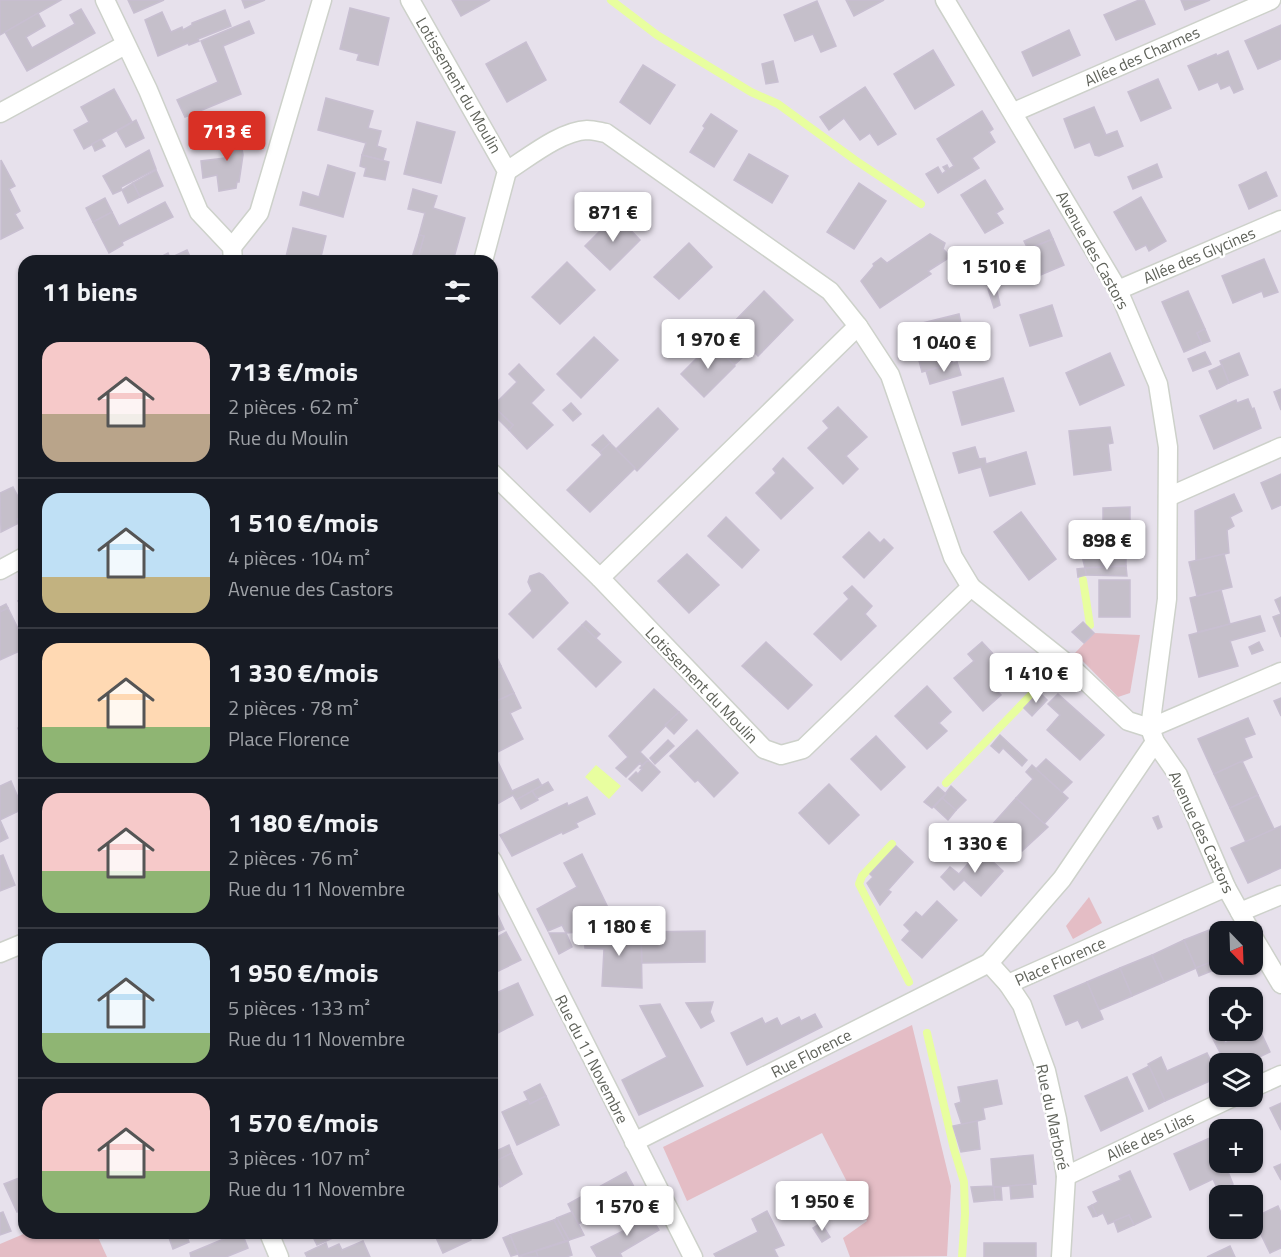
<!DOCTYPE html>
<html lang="fr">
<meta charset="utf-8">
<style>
body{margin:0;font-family:"Titillium Web",sans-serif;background:#20242c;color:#f1f3f6;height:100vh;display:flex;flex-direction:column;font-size:22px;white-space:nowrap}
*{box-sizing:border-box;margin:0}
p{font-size:20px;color:#9ea1a6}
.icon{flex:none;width:33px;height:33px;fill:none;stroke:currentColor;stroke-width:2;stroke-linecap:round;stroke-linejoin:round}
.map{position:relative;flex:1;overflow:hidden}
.side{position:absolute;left:18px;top:255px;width:480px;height:984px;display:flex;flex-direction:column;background:#171b24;border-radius:18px;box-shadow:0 2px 4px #0004}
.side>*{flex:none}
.needle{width:39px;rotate:157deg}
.controls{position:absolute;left:1209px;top:921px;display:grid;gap:12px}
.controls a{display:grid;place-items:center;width:54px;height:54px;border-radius:12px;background:#171b24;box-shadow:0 2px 4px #0004;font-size:30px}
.price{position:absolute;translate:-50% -51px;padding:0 14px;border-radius:6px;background:#fff;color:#222;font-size:20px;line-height:39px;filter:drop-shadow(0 2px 3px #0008)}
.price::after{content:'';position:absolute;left:50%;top:36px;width:18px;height:14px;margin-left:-9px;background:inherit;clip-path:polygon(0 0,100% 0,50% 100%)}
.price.selected{background:#d93025;color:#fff}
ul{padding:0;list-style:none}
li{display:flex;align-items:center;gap:18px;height:150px;padding:0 24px}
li+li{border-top:2px solid #363941}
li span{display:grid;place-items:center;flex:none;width:168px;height:120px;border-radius:18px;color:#555}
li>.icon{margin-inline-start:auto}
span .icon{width:72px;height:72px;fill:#fffc;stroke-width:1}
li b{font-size:26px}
h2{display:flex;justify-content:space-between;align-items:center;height:72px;padding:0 24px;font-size:26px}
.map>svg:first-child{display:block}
.green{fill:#e4bdc5}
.water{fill:#e8fe9f}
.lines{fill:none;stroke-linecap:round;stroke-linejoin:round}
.stream{stroke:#e8fe9f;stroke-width:8}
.building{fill:#c5bfca;stroke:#c8bfd1;stroke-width:1.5}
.minor-casing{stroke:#cdd1ca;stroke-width:21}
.minor{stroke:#fff;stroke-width:18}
.labels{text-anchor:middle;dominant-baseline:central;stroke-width:5;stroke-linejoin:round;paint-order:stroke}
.street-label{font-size:16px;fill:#5f625a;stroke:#fff}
</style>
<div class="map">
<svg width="1281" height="1257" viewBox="0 0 1281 1257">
<rect width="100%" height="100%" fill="#e7e1ec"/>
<g class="green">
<polygon points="1094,633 1140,635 1130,693 1118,697 1075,653"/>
<polygon points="1089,897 1102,923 1073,939 1066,926"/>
<polygon points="912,1025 951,1186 947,1256 850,1257 843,1238 867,1221 822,1133 687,1201 663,1147"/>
<polygon points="26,1233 96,1233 107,1257 0,1257 0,1244"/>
</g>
<polygon class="water" points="596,765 621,786 609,799 585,777"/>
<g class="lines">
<g class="stream">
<polyline points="611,0 657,35 751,92 778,104 855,160 921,204"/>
<polyline points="1083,580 1090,625"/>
<polyline points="946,783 1053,672"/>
<polyline points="892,844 862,876 859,884 909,982"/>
<polyline points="927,1033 954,1149 964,1182 965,1214 962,1257"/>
</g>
</g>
<g class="building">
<polygon points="0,0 61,0 0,35"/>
<polygon points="128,0 164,0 134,13"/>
<polygon points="242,0 265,0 245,8"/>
<polygon points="452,0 490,0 461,16"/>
<polygon points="846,0 884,0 854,16"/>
<polygon points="1139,0 1144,0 1155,24 1116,40 1104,15"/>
<polygon points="1181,0 1210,0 1185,10"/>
<polygon points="817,1 836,46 821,52 813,34 795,41 784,15"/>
<polygon points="350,8 389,18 378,65 357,60 359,54 340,49"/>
<polygon points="81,9 95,33 27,71 5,32 38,13 45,26 26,37 32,48 75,24 70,15"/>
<polygon points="225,10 231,26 198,39 199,41 189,45 188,43 158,56 145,20 162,12 171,32 182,27 183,30 192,25 192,23"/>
<polygon points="249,21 254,33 223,46 241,94 185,117 177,100 218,82 201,41"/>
<polygon points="1281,25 1281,59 1258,69 1245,41"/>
<polygon points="1069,30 1080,55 1033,76 1022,52"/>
<polygon points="526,42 546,80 507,102 486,64"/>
<polygon points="933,50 954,85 915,109 894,74"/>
<polygon points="1228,51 1243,89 1234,93 1230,85 1221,89 1218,82 1199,90 1188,66 1216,54 1217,56"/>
<polygon points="773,61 778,82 766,84 762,64"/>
<polygon points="643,65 675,85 650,124 620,102"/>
<polygon points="1158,79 1171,108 1141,121 1128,92"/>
<polygon points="865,87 896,134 878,145 870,133 860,140 844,118 829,130 820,117"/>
<polygon points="114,89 132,122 84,149 74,130 89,122 81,107"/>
<polygon points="326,98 373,111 368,128 381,131 377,146 386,149 383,160 362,155 366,143 318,130"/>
<polygon points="1094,107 1106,135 1117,131 1123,146 1099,156 1095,155 1090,142 1075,148 1064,119"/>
<polygon points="982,111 993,129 989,132 995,142 972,158 979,168 938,193 926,174 938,167 942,174 946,171 943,167 947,165 949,169 954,166 937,139"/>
<polygon points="711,114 737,131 714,167 690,152 705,128 703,126"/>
<polygon points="136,120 144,138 126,147 117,131"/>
<polygon points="417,122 455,132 441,183 404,174"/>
<polygon points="239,129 243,155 239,182 237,182 236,188 219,191 217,175 203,178 201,161 225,158 221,132"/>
<polygon points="101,139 105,146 95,151 92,144"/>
<polygon points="149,150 156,169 121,187 122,190 113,194 103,176"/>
<polygon points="749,154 788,176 772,203 734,180"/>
<polygon points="362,155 389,162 385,180 364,176 366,168 360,166"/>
<polygon points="1,160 15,186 9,189 20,211 15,214 23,228 1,239"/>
<polygon points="1157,164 1162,177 1133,189 1128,177"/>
<polygon points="328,165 355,173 343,217 300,205 303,192 319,197"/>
<polygon points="156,170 163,186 140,197 133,183"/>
<polygon points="1266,172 1277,196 1249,209 1239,185"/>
<polygon points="985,180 1003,209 996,213 1003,223 985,233 961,195"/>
<polygon points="133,183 140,197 128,203 122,190"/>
<polygon points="859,183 886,201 854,249 827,232"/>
<polygon points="413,189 437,196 433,208 465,218 453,261 417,261 424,236 419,235 425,213 408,209"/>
<polygon points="1141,197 1166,241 1149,251 1146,245 1136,250 1114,212"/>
<polygon points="105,198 112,212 93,222 86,208"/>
<polygon points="165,202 173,217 122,242 123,245 109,253 93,222 112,212 119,226"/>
<polygon points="616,215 640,240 610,270 585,246"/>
<polygon points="293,228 326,236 320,261 285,261"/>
<polygon points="1049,230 1053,239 1028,249 1024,241"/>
<polygon points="930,234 945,243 943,249 948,254 947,259 928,271 931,274 880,308 861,281 874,266 873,264 881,258 887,263"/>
<polygon points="419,235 424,236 417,261 411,261"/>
<polygon points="1053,239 1064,265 1019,284 1013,271 1020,268 1014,255"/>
<polygon points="689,243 712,267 679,299 654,277"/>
<polygon points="187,250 192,261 164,261 170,258"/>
<polygon points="168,253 170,258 164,261 153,261"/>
<polygon points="1014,255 1020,268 1015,270 1010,258"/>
<polygon points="1264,259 1278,292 1264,297 1262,291 1233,303 1222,276"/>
<polygon points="567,262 595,290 560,324 532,297"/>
<polygon points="996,287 1000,305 994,308 988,289"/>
<polygon points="764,291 793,320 758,356 729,327"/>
<polygon points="1188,291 1205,329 1197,333 1202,344 1184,352 1162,302"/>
<polygon points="1052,305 1062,336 1030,346 1020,315"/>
<polygon points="959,314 966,346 948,350 953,363 922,372 910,326"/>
<polygon points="1205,329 1210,341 1202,344 1197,333"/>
<polygon points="722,336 743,357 734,365 714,344"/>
<polygon points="594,337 618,360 581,398 557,374"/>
<polygon points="712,343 735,366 704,397 681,374"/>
<polygon points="1205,352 1211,364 1193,371 1188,359"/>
<polygon points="1110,353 1124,385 1080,405 1066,373"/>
<polygon points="1239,353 1248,375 1229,383 1220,361"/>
<polygon points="957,362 961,375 930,384 926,371"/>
<polygon points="519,364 544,390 531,403 553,425 527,449 509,430 513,425 493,406 517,382 509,374"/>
<polygon points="1222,365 1229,383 1217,389 1209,371"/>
<polygon points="1003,378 1014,411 962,425 953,392"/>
<polygon points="1281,389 1281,410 1274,392"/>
<polygon points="1248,399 1252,409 1254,408 1261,428 1214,449 1200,416 1236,400 1237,403"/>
<polygon points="571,403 581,414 573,421 563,410"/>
<polygon points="493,406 513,425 509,430 492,413"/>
<polygon points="838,407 867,437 846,456 858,469 843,484 808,448 829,428 823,421"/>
<polygon points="658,408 678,429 637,471 616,449"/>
<polygon points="1110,427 1113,443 1108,444 1111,470 1074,475 1069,431"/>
<polygon points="603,435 610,443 600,452 592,445"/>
<polygon points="610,443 635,468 590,512 567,490 602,455 600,452"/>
<polygon points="975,447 979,459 985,458 986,464 1026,452 1035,484 990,496 981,467 959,473 953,453"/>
<polygon points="783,458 813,488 781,519 756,493 776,473 773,469"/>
<polygon points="1281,474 1281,505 1272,509 1261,483"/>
<polygon points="13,487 24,508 24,515 17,519 19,523 1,532 0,493"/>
<polygon points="1234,494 1242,511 1230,517 1234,526 1227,530 1229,553 1196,561 1195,511"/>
<polygon points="1130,507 1130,555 1126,555 1126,566 1103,567 1103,508"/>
<polygon points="1021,512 1056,559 1029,580 994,532"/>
<polygon points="726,517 759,550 742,568 708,536"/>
<polygon points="869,532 880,543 884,539 893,548 864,578 843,557"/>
<polygon points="687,554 719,585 689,613 658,581"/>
<polygon points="1224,554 1232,587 1197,596 1189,562"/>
<polygon points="1103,555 1103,567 1085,568 1082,556"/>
<polygon points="1126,566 1127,576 1086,575 1085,568"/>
<polygon points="1085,568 1086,575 1078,577 1077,569"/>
<polygon points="539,573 543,575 568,603 533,638 509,614 532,591 528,582 530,576"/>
<rect x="1099" y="580" width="31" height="37"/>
<polygon points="852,586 872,606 865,614 876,626 841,660 814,634 849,599 844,593"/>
<polygon points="1221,590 1230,624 1198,632 1190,598"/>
<polygon points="1281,597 1281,637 1273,617 1281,614 1275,600"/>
<polygon points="24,599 24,613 18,601"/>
<polygon points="6,604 8,608 0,612 0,607"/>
<polygon points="8,608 24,641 24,649 0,660 0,612"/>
<polygon points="1260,616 1265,631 1230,641 1238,666 1199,677 1189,635"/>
<polygon points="586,621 600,634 596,638 582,625"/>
<polygon points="1083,622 1094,633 1084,643 1072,632"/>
<polygon points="582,625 621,662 596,687 558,649"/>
<polygon points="766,642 812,685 788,709 742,666"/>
<polygon points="982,642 1008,670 991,685 1001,695 983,711 954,678 974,661 968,654"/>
<polygon points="1259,642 1263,650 1252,654 1249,647"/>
<polygon points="492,647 501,666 492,670"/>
<polygon points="501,666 514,693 492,703 492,670"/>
<polygon points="927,686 951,712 939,723 947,731 927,749 895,716"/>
<polygon points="654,689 679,712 640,752 648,760 642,766 640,763 626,777 616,768 628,757 609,736"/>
<polygon points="1039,692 1047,700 1032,716 1024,708"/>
<polygon points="514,693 521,708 510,713 523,739 492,755 492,703"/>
<polygon points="1058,694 1104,735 1080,760 1047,730 1060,715 1048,704"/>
<polygon points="1281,698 1281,716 1274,701"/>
<polygon points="679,712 687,720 674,734 665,725"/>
<polygon points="1248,718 1255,734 1244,738 1252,757 1214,774 1198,739"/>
<polygon points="24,724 24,736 21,737 18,728"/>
<polygon points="697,730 738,773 714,797 698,780 695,782 670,756"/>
<polygon points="1000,735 1027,760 1022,766 1003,748 999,753 991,746"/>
<polygon points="876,736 905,767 881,790 851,759"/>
<polygon points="668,740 674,746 655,764 650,758"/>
<polygon points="494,754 512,791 538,779 542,786 516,800 513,795 492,807 492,755"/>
<polygon points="1046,759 1072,782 1062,792 1036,769"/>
<polygon points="648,760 660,772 642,791 629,779 636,772 638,774 642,769 640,768"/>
<polygon points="1242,761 1258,795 1230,808 1214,774"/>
<polygon points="1032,765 1068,798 1044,824 1016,798 1033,779 1026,772"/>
<polygon points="11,781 23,809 0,820 0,786"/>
<polygon points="548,782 553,790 537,798 532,791"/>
<polygon points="829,784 859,815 829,844 799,813"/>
<polygon points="951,786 966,800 956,810 942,798"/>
<polygon points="938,787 946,794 932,808 924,802"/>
<polygon points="532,791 538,800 521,809 516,800"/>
<polygon points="1258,795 1274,829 1246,842 1230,808"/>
<polygon points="587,797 595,814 576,823 578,827 563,834 562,832 512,856 500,835 567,803 568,806"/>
<polygon points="942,798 956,810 948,820 934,807"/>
<polygon points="1016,798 1048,827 1022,851 992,825"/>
<polygon points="1158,816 1162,827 1158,829 1153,818"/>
<polygon points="0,820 8,838 0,842"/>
<polygon points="1281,826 1281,868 1248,883 1231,848"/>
<polygon points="896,846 913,862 888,890 891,892 880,905 867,883 873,877 870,874"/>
<polygon points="980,850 1003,871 981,896 964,880 954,890 941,877 950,867 959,874"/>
<polygon points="582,854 612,916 580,932 566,933 562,925 548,931 537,909 577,887 564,863"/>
<polygon points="3,855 15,885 0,891 0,856"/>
<polygon points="937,901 957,920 922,958 902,940 910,931 904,925 916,912 922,917"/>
<polygon points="492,903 504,929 492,934"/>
<polygon points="1217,927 1220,934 1220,959 1196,968 1184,940"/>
<polygon points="705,931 705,962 642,963 641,932"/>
<polygon points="506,932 521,960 492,974 492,954 497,951 492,940"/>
<polygon points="584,932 641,932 642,988 602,986 604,949 585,948"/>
<polygon points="549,933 566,933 572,947 559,954"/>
<polygon points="1184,940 1196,968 1164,982 1152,955"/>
<polygon points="1152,955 1164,982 1132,996 1120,968"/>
<polygon points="1211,962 1214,970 1199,976 1196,968"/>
<polygon points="1120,968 1132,996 1099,1010 1087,982"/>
<polygon points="1087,982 1103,1019 1082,1028 1078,1020 1066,1025 1054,996"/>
<polygon points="518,983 533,1015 492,1036 492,1025 499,1022 492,1006 492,995"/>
<polygon points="713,1002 710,1012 714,1021 701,1028 686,1003"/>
<polygon points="660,1004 703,1086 639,1115 622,1080 667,1057 640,1006"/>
<polygon points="815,1014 822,1027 747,1065 731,1033 762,1018 765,1024 777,1018 781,1026 799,1017 801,1021"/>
<polygon points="1259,1028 1270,1052 1245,1064 1226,1064 1212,1037 1222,1034 1225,1043"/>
<polygon points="1207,1053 1219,1077 1165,1101 1148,1064 1161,1057 1167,1071"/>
<polygon points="1149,1066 1165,1101 1149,1109 1133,1074"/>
<polygon points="1127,1077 1143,1111 1101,1131 1085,1096"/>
<polygon points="997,1080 1002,1104 983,1108 985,1119 962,1125 955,1104 961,1102 958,1087"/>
<polygon points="540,1084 546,1096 530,1104 524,1092"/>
<polygon points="546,1096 559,1125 517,1145 502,1112 528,1100 530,1104"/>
<polygon points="1281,1103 1281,1130 1270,1108"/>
<polygon points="977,1121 980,1149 961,1152 953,1126"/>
<polygon points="1212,1137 1220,1154 1220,1162 1224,1162 1233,1184 1218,1190 1213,1179 1190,1190 1174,1154"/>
<polygon points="509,1145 512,1153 492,1163 492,1153"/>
<polygon points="512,1153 522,1174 502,1186 492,1163"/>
<polygon points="1033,1155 1036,1184 994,1187 995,1200 974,1202 971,1187 993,1186 991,1159"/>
<polygon points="492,1164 502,1186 500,1187 492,1170"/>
<polygon points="1281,1164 1281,1180 1274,1167"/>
<polygon points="492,1170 498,1183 492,1186"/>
<polygon points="1130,1171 1151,1217 1134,1225 1129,1215 1108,1224 1103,1213 1097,1216 1092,1205 1098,1202 1093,1192 1121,1180 1119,1176"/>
<polygon points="626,1172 646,1209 632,1218 629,1215 622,1219 615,1205 578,1224 568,1204"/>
<polygon points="24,1176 24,1209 17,1212 4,1184"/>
<polygon points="1032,1184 1033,1197 1011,1199 1010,1186"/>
<polygon points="994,1187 1001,1187 1002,1200 995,1200"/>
<polygon points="1092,1205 1097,1216 1093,1217 1088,1207"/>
<polygon points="1278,1206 1281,1213 1281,1248 1270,1253 1253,1218"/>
<polygon points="646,1209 659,1230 620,1253 622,1257 597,1257 591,1247 635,1225 632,1218"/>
<polygon points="767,1211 784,1245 774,1249 778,1257 716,1257 714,1254 758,1232 752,1219"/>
<polygon points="3,1212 11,1231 0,1235 0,1213"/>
<polygon points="572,1212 584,1235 569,1240 557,1218"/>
<polygon points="1129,1215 1134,1225 1118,1232 1114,1221"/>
<polygon points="557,1218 569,1240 565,1241 554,1220"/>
<polygon points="554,1220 565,1241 519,1256 510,1235"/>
<polygon points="821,1223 830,1237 822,1242 813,1228"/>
<polygon points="173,1233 189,1233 186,1234 189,1242 173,1249 168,1235"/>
<polygon points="238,1233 242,1233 248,1248 226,1257 191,1257 190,1253"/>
<polygon points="311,1233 344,1233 317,1245"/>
<polygon points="434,1233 468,1233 471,1240 443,1253"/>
<polygon points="510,1235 518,1254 511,1256 503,1238"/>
<polygon points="363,1241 370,1257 307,1257 305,1253 326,1243 328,1249 339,1244 342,1250"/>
<polygon points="568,1241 572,1255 566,1257 538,1257 536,1251"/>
<rect x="984" y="1243" width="52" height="14"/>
<polygon points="1230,1246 1235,1257 1207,1257"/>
<polygon points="536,1251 538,1257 519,1256"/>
</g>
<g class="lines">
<g class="minor-casing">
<g id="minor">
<polyline points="105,0 148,90 199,212 232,247 233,261"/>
<polyline points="410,0 507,171 483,261"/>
<polyline points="945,0 1118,290 1158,384 1168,447 1167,599 1150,728 1155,742 1178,775 1226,887 1251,932"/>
<polyline points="1014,112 1271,0"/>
<polyline points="0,113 125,45"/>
<polyline points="232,247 259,213 322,0"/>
<polyline points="1118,290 1281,220"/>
<path d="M 492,473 L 600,578 L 764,749 L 781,755 L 803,749 L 971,587 L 953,557 L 890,375 L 858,326 L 830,291 L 606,133 C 600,132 594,130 587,130 C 561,131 529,157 507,171"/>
<polyline points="1168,497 1281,447"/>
<polyline points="0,570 24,557"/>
<polyline points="600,578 858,326"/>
<polyline points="971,587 1070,666 1128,721 1150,728 1281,672"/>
<polyline points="492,860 693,1257"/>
<polyline points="1240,912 1281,895"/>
<polyline points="1252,935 1281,984"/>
<polyline points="0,953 24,943"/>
<polyline points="989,963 1008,984 1226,887"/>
<polyline points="1008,984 1022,1005 1046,1071 1057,1119 1066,1176 1061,1257"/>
<polyline points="1252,1088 1281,1075"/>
<polyline points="634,1142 989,963 1062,879 1155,742"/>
<polyline points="1066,1176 1235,1096"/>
<polyline points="269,1233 279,1257"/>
</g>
</g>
<use href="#minor" class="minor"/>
</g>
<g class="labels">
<g class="street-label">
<text transform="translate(1142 56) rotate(-24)">Allée des Charmes</text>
<text transform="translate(459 85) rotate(60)">Lotissement du Moulin</text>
<text transform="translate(1093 250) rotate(61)">Avenue des Castors</text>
<text transform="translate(1199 255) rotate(-23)">Allée des Glycines</text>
<text transform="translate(702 685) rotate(46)">Lotissement du Moulin</text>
<text transform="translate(1202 832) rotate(65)">Avenue des Castors</text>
<text transform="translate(1060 961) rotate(-24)">Place Florence</text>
<text transform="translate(811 1053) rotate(-27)">Rue Florence</text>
<text transform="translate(592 1059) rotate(63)">Rue du 11 Novembre</text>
<text transform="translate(1053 1117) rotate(78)">Rue du Marboré</text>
<text transform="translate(1150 1136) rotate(-25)">Allée des Lilas</text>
</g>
</g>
</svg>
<div class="controls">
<a><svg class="needle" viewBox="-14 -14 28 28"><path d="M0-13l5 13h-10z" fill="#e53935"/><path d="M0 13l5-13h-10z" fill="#9ea1a6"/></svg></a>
<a><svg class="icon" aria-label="locate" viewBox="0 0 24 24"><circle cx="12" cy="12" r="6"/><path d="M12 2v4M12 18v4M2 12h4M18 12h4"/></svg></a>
<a><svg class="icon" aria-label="layers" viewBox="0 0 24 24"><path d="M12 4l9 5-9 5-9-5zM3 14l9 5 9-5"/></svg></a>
<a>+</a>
<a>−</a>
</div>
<b class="price selected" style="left:227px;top:162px">713 €</b>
<b class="price" style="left:613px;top:243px">871 €</b>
<b class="price" style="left:994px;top:297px">1 510 €</b>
<b class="price" style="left:708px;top:370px">1 970 €</b>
<b class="price" style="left:944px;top:373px">1 040 €</b>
<b class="price" style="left:1107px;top:571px">898 €</b>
<b class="price" style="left:1036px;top:704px">1 410 €</b>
<b class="price" style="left:975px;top:874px">1 330 €</b>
<b class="price" style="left:619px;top:957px">1 180 €</b>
<b class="price" style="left:822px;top:1232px">1 950 €</b>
<b class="price" style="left:627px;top:1237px">1 570 €</b>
<section class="side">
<h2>11 biens<svg class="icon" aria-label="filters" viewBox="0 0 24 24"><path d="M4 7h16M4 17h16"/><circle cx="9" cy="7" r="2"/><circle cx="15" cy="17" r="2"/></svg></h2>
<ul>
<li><span style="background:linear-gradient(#f6c9c9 60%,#b9a48a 0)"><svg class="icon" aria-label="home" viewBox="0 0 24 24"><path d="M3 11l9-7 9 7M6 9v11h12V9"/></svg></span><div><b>713 €/mois</b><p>2 pièces · 62 m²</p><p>Rue du Moulin</p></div></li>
<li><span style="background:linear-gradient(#bfe0f5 70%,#c2b280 0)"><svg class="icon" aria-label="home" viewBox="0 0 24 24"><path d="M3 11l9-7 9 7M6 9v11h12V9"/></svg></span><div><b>1 510 €/mois</b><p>4 pièces · 104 m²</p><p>Avenue des Castors</p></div></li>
<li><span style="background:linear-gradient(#ffd9b3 70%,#8fb573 0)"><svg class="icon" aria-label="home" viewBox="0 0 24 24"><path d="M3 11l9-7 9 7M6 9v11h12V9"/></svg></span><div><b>1 330 €/mois</b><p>2 pièces · 78 m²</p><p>Place Florence</p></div></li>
<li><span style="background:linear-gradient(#f6c9c9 65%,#8fb573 0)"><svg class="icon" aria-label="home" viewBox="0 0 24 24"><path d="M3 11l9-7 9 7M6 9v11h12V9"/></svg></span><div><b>1 180 €/mois</b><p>2 pièces · 76 m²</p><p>Rue du 11 Novembre</p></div></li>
<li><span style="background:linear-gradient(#bfe0f5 75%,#8fb573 0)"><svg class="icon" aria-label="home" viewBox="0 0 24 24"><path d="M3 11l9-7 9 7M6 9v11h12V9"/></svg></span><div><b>1 950 €/mois</b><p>5 pièces · 133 m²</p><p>Rue du 11 Novembre</p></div></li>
<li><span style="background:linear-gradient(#f6c9c9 65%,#8fb573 0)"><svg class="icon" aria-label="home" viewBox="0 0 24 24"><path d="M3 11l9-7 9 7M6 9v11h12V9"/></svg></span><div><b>1 570 €/mois</b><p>3 pièces · 107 m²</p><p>Rue du 11 Novembre</p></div></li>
</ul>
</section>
</div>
